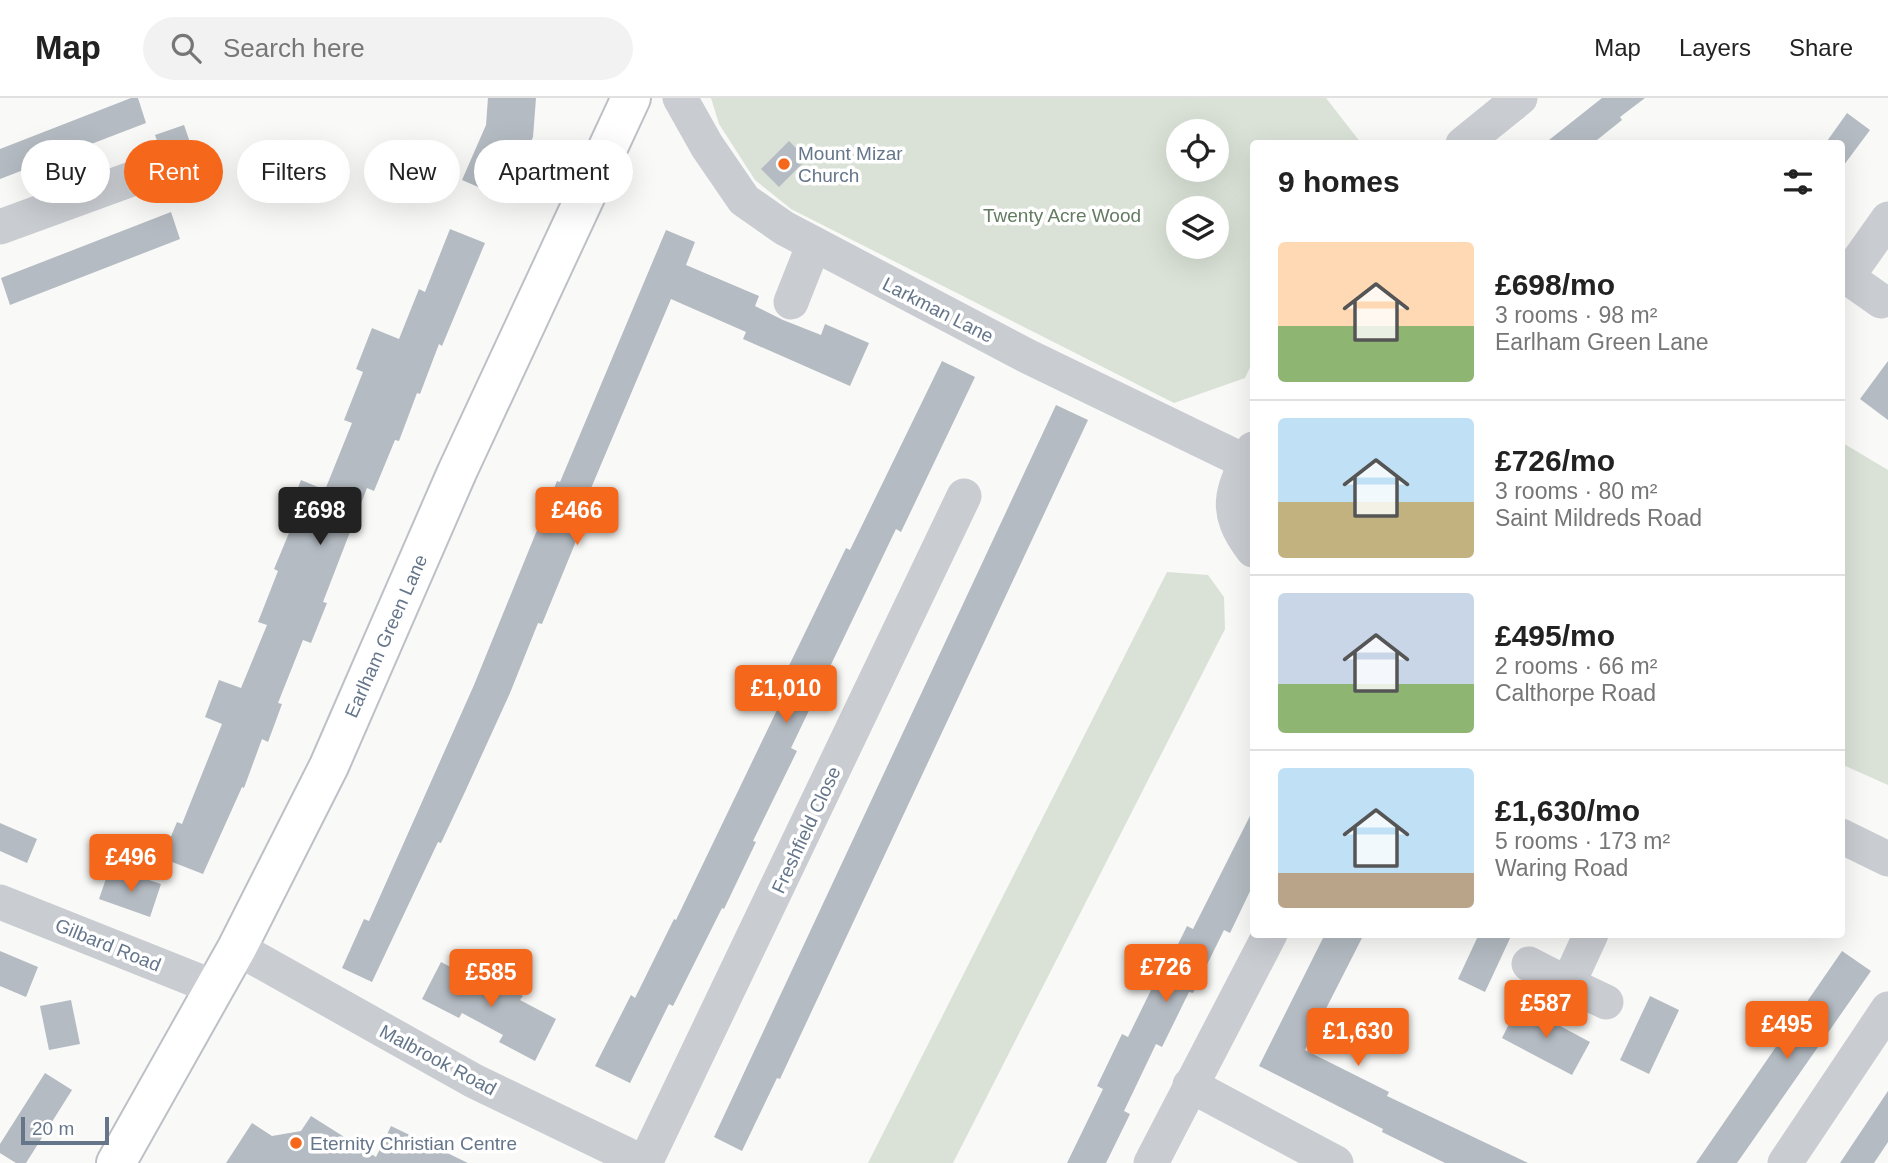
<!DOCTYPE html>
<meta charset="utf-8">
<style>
body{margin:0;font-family:Helvetica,sans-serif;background:#f2f2f2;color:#222;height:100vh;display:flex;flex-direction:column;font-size:26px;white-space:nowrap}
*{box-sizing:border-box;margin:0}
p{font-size:23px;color:#767676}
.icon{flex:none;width:38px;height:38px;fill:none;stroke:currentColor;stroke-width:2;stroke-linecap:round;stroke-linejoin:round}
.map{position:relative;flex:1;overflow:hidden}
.details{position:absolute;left:1250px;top:42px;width:595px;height:798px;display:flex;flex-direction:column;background:#fff;border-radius:7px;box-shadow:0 7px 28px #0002}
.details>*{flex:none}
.hud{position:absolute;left:21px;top:42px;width:665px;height:63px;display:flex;gap:14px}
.controls{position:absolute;left:1166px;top:21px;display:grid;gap:14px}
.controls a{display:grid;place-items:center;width:63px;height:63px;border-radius:50%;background:#fff;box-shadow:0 7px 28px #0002;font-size:35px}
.scale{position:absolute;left:21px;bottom:18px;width:88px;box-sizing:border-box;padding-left:7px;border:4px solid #65768b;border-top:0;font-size:19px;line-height:24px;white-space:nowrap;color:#65768b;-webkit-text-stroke:5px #fff;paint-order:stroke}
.price{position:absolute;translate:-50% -60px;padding:0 16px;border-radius:7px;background:#f5671b;color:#fff;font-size:23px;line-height:46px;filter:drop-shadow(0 2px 4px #0008)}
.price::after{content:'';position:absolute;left:50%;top:42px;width:21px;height:16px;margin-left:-10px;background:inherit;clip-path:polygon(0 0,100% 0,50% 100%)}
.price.active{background:#222;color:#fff}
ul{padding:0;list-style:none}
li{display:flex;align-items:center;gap:21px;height:175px;padding:0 28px}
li+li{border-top:2px solid #e0e0e0}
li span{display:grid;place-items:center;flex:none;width:196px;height:140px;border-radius:7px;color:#555}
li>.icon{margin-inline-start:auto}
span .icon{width:84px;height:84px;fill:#fffc;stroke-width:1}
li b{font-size:30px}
h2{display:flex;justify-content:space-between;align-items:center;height:84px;padding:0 28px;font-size:30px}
.pill{padding:0 24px;border-radius:32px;background:#fff;box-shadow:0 7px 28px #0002;font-size:24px;line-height:63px}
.pill.active{background:#f5671b;color:#fff}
header{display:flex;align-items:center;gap:42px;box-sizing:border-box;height:98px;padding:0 35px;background:#fff;border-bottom:2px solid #e0e0e0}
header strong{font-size:33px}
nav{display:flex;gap:38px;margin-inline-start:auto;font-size:24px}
.search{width:490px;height:63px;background:#f2f2f2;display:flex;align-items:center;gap:18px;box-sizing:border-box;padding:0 24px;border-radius:38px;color:#767676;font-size:26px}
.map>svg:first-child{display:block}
.green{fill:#dae2d7;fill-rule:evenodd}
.building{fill:#b4bbc2}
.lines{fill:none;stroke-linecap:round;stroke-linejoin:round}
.secondary-casing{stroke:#bdc1c7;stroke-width:42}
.street{stroke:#c9ccd1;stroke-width:35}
.secondary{stroke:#fff;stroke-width:38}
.poi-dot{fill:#f5671b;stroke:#fff;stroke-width:2.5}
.labels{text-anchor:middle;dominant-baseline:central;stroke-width:7;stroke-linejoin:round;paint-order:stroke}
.poi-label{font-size:19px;fill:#65768b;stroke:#fff;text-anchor:start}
.park-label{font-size:19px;fill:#637b61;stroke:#fff}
.street-label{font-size:19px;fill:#65768b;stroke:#fff}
</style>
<header>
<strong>Map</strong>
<div class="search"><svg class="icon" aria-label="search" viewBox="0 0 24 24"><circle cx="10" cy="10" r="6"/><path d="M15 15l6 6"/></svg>Search here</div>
<nav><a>Map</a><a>Layers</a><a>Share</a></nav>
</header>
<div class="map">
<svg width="1888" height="1065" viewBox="0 0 1888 1065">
<rect width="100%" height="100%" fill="#f9f9f7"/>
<g class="green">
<path d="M 711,0 L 1326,0 L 1361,45 L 1253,46 L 1253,263 L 1245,280 L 1174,305 L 791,111 L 755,82 L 719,26 ZM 1178,33 L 1216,33 L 1216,72 L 1178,72 ZM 1178,110 L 1216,110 L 1216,149 L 1178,149 Z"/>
<polygon points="1841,344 1888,372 1888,687 1841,666"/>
<polygon points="1167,474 1208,477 1224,499 1225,531 953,1065 868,1065"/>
</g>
<g class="building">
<polygon points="131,0 138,0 146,25 0,81 0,51"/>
<polygon points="488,0 536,0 533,39 506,101 462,82 486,27"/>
<polygon points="1602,0 1645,0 1620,19 1622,22 1592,46 1544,46"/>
<polygon points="1847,15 1870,32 1841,71 1841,46 1825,46"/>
<polygon points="184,27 207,93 178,103 155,37"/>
<polygon points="789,43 807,61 779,89 761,71"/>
<polygon points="171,114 180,141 10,207 1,180"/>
<polygon points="450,131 485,145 442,248 439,246 420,296 417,295 399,343 395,342 374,393 367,390 323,504 327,505 311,545 303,542 278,605 282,606 268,644 262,641 244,690 242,689 203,776 162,760 177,724 182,726 222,626 205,619 219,582 241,590 267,527 258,524 278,473 274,471 294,423 286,420 301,382 325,392 352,325 344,322 363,274 356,271 372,230 399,241 419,191 425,194"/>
<polygon points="666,132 695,144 686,167 759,198 755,208 783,222 821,237 825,226 869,245 850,288 743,241 746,234 671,201 589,395 595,397 542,526 538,525 510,595 464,696 441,745 438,744 372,884 342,870 364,821 369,823 474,587 557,383 560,384"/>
<polygon points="942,263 975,279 901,434 896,431 791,650 797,653 753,743 756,744 724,811 722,810 673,908 669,906 630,985 595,968 631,897 635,900 674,821 676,822 777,612 769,609 846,450 850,452"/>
<polygon points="1888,263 1888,322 1860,301"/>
<polygon points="1056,307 1088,322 780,981 777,980 742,1053 714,1039"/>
<polygon points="1253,712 1253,787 1230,835 1224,832 1193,895 1189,894 1162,949 1156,946 1124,1013 1130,1016 1106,1065 1067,1065 1103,991 1097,988 1122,936 1128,939 1156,882 1160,883 1187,828 1193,831"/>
<polygon points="0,725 37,741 27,765 0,753"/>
<polygon points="108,775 137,785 140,779 161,786 150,819 99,801"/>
<polygon points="1325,836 1364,836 1305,952 1389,994 1387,998 1528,1065 1445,1065 1382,1034 1383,1031 1259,968"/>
<polygon points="1479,836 1512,836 1485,894 1458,881"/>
<polygon points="0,853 38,869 26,899 0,888"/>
<polygon points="1842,853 1871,873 1737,1065 1696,1065"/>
<polygon points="441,864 477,883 480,877 523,898 520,902 556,921 535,963 499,944 503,937 462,915 459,920 422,901"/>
<polygon points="1650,898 1679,912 1649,976 1620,962"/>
<polygon points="71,902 80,946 49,952 40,908"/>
<polygon points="1519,906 1590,944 1572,977 1502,940"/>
<polygon points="45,975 72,992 26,1065 16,1065 0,1055 0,1046"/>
<polygon points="1888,993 1888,1044 1874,1065 1840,1065"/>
<polygon points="311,1018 376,1059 391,1028 468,1065 226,1065 252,1025 272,1038 301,1033"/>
</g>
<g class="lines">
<g class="secondary-casing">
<polyline id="secondary" points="116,1065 237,850 329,668 457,374 631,0"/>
</g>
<g class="street">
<polyline points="680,0 707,48 744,102 784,130 1027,258 1246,364"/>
<polyline points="1463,46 1520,0"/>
<polyline points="0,129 137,79"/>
<polyline points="1841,174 1847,179 1888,121"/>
<polyline points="1847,179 1881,203"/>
<polyline points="791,204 814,146"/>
<path d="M 1253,351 C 1232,393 1222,412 1253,452"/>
<polyline points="1841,738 1888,761"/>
<polyline points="0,804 216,890"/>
<polyline points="237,850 474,983 644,1065"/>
<polyline points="1529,866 1568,886 1591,836"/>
<polyline points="1568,886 1606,904"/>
<polyline points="1190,987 1336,1065"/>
<polyline points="645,1065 964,398"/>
<polyline points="1151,1065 1270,836"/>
<polyline points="1785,1065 1888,911"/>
</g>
<use href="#secondary" class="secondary"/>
</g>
<g class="poi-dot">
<circle cx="784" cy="66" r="7"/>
<circle cx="296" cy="1045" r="7"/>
</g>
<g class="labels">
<g class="poi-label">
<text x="798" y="55">Mount Mizar<tspan x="798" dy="22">Church</tspan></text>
<text x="310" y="1045">Eternity Christian Centre</text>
</g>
<g class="park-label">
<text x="1062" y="117">Twenty Acre Wood</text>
</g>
<g class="street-label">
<text transform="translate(938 212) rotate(27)">Larkman Lane</text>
<text transform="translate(386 538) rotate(-66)">Earlham Green Lane</text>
<text transform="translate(806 732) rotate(-65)">Freshfield Close</text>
<text transform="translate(108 847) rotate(22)">Gilbard Road</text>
<text transform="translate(438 962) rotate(28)">Malbrook Road</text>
</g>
</g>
</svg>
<div class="controls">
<a><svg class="icon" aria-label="locate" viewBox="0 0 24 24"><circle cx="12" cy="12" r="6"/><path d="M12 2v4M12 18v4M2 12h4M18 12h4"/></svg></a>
<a><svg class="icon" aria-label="layers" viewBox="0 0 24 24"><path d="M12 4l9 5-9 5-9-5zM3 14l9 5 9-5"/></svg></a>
</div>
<div class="scale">20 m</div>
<b class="price active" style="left:320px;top:449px">£698</b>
<b class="price" style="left:577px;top:449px">£466</b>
<b class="price" style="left:786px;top:627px">£1,010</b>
<b class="price" style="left:131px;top:796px">£496</b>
<b class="price" style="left:1166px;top:906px">£726</b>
<b class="price" style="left:491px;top:911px">£585</b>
<b class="price" style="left:1546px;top:942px">£587</b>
<b class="price" style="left:1787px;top:963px">£495</b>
<b class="price" style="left:1358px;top:970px">£1,630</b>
<div class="hud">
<a class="pill">Buy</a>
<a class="pill active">Rent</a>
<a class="pill">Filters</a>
<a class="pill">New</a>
<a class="pill">Apartment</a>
</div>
<section class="details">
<h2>9 homes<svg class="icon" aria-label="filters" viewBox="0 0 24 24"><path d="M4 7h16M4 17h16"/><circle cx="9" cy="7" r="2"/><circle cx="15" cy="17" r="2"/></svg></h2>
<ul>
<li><span style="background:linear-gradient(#ffd9b3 60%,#8fb573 0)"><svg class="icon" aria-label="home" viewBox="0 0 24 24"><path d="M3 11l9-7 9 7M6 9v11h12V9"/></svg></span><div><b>£698/mo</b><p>3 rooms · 98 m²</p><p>Earlham Green Lane</p></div></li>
<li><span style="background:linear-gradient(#bfe0f5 60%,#c2b280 0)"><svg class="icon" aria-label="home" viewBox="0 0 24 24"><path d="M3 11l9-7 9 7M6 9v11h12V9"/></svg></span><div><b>£726/mo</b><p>3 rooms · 80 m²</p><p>Saint Mildreds Road</p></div></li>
<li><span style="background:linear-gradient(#c9d6e8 65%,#8fb573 0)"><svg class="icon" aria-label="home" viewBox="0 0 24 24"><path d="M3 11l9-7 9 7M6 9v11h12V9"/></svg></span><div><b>£495/mo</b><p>2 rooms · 66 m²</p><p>Calthorpe Road</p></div></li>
<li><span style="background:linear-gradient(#bfe0f5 75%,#b9a48a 0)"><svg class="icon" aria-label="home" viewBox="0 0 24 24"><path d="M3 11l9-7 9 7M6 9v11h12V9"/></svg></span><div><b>£1,630/mo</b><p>5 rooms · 173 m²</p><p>Waring Road</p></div></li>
</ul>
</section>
</div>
